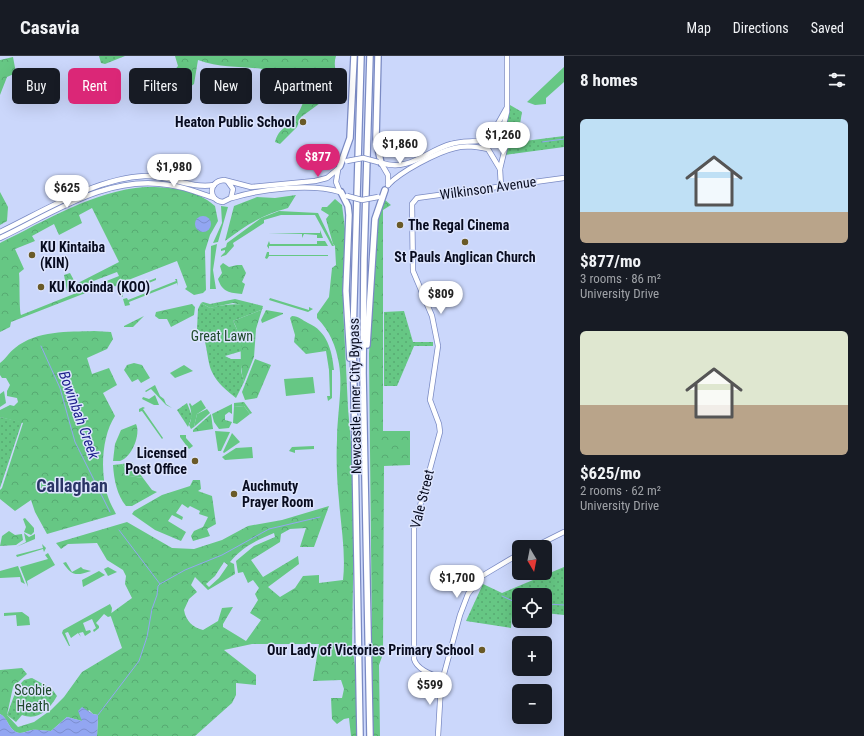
<!DOCTYPE html>
<meta charset="utf-8">
<style>
body{margin:0;font-family:"Roboto Condensed",sans-serif;background:#242831;color:#f1f3f6;height:100vh;display:flex;flex-direction:column;font-size:15px;white-space:nowrap}
*{box-sizing:border-box;margin:0}
p{font-size:13px;color:#9ea1a6}
.icon{flex:none;width:22px;height:22px;fill:none;stroke:currentColor;stroke-width:2;stroke-linecap:round;stroke-linejoin:round}
.map{position:relative;flex:1;overflow:hidden}
.details{display:flex;flex-direction:column;background:#171b24;width:300px}
.details>*{flex:none}
.guide{position:absolute;left:12px;top:12px;width:380px;height:36px;display:flex;gap:8px}
.needle{width:26px;rotate:170deg}
.buttons{position:absolute;left:512px;top:484px;display:grid;gap:8px}
.buttons a{display:grid;place-items:center;width:40px;height:40px;border-radius:6px;background:#171b24;box-shadow:0 4px 16px #0002;font-size:20px}
.price{position:absolute;translate:-50% -34px;padding:0 9px;border-radius:14px;background:#fff;color:#222;font-size:13px;line-height:26px;filter:drop-shadow(0 1px 2px #0008)}
.price::after{content:'';position:absolute;left:50%;top:24px;width:12px;height:9px;margin-left:-6px;background:inherit;clip-path:polygon(0 0,100% 0,50% 100%)}
.price.selected{background:#db2777;color:#fff}
ul{padding:0;list-style:none}
li{display:grid;align-content:center;gap:8px;height:212px;padding:0 16px}
li span{display:grid;place-items:center;height:124px;border-radius:6px;color:#555}
li>.icon{margin-inline-start:auto}
span .icon{width:72px;height:72px;fill:#fffc;stroke-width:1}
li b{font-size:17px}
h2{display:flex;justify-content:space-between;align-items:center;height:48px;padding:0 16px;font-size:17px}
.tag{padding:0 14px;border-radius:6px;background:#171b24;box-shadow:0 4px 16px #0002;font-size:14px;line-height:36px}
.tag.selected{background:#db2777;color:#fff}
header{display:flex;align-items:center;gap:24px;box-sizing:border-box;height:56px;padding:0 20px;background:#171b24;border-bottom:1px solid #363941}
header strong{font-size:19px}
nav{display:flex;gap:22px;margin-inline-start:auto;font-size:14px}
main{display:flex;flex:1;min-height:0}
.map>svg:first-child{display:block}
.green{fill:#66c784}
.forest{fill:url(#forest-crowns);fill-rule:evenodd}
.park{fill:url(#park-dots)}
.water{fill:url(#water-waves)}
.lines{fill:none;stroke-linecap:round;stroke-linejoin:round}
.stream{stroke:#92a6f2;stroke-width:1}
.secondary-casing{stroke:#7a8ac3;stroke-width:6}
.motorway-casing{stroke:#7a8ac3;stroke-width:8}
.secondary{stroke:#fff;stroke-width:4.5}
.motorway{stroke:#fff;stroke-width:5.5}
.secondary-bridge-casing{stroke:#7a8ac3;stroke-width:6;stroke-linecap:butt}
.secondary-bridge{stroke:#fff;stroke-width:4.5}
.poi-dot{fill:#6a5a27;stroke:#dce4fd;stroke-width:1.5}
.labels{text-anchor:middle;dominant-baseline:central;stroke-width:3;stroke-linejoin:round;paint-order:stroke}
.poi-label{font-size:14px;font-weight:bold;fill:#080c20;stroke:#dce4fd;text-anchor:start}
.street-label{font-size:14px;fill:#080c20;stroke:#dce4fd}
.park-label{font-size:14px;fill:#204a2d;stroke:#dce4fd}
.water-label{font-size:15px;font-style:italic;fill:#1f208c;stroke:#dce4fd}
.district-label{font-size:18px;font-weight:bold;fill:#2a3466;stroke:#dce4fd}
</style>
<header>
<strong>Casavia</strong>
<nav><a>Map</a><a>Directions</a><a>Saved</a></nav>
</header>
<main>
<div class="map">
<svg width="564" height="680" viewBox="0 0 564 680">
<defs>
<pattern id="forest-crowns" width="20" height="18" patternUnits="userSpaceOnUse"><rect width="20" height="18" fill="#66c784"/><path d="M2 6a3 3 0 1 1 6 0M12 15a3 3 0 1 1 6 0" fill="none" stroke="#57aa72"/></pattern>
<pattern id="park-dots" width="8" height="8" patternUnits="userSpaceOnUse"><rect width="8" height="8" fill="#66c784"/><path d="M2 2h.1M6 6h.1" fill="none" stroke="#57aa72" stroke-width="1.8" stroke-linecap="round"/></pattern>
<pattern id="water-waves" width="16" height="10" patternUnits="userSpaceOnUse"><rect width="16" height="10" fill="#92a6f2"/><path d="M0 5q4-4 8 0t8 0" fill="none" stroke="#7c8ecf"/></pattern>
</defs>
<rect width="100%" height="100%" fill="#cbd7fb"/>
<g class="green">
<polygon points="564,11 564,26 546,42 546,48 535,49 527,46"/>
<polygon points="221,150 228,151 218,186 213,187 222,167"/>
<polygon points="279,155 318,157 334,190 332,190 315,159 281,159 264,164 264,167 233,187 234,190 226,199 220,201 225,196 225,194 221,195 221,193 226,191 227,187 261,162"/>
<polygon points="320,174 323,182 317,182 317,179 304,178 302,182 302,178 268,177 320,177"/>
<polygon points="269,185 270,188 317,188 317,185 325,185 328,190 269,190 269,193 267,190"/>
<polygon points="217,188 213,214 216,233 210,233 211,190"/>
<polygon points="267,196 269,196 269,199 328,199 328,200 269,200 267,203 265,202"/>
<polygon points="156,222 156,224 122,238 123,241 121,240 120,233 121,236"/>
<polygon points="175,223 177,223 178,230 177,227 129,246 130,249 125,250 123,243 127,242 128,244 176,225"/>
<polygon points="270,242 309,254 309,251 313,253 308,256 269,244"/>
<polygon points="184,309 193,315 175,322 170,317"/>
<polygon points="329,314 332,314 332,342 328,345 327,340 330,340"/>
<polygon points="313,321 315,337 286,340 284,323"/>
<polygon points="155,329 160,340 164,343 166,348 172,352 166,349 151,333 146,336 145,335"/>
<polygon points="4,335 6,347 0,351 0,338"/>
<polygon points="155,339 159,349 154,349 142,343 143,341 149,343"/>
<path d="M 201,344 L 206,352 L 197,358 L 194,371 L 191,373 L 189,369 C 192,363 192,355 189,348 L 190,347 L 192,350 Z"/>
<polygon points="244,350 250,358 237,368 233,367 234,351"/>
<polygon points="143,351 145,352 143,353 163,382 162,383 142,355 139,356 139,353"/>
<polygon points="215,375 230,376 221,395 218,395"/>
<polygon points="232,377 240,386 224,397 223,396"/>
<polygon points="180,379 186,379 186,382 193,390 189,393 180,381"/>
<polygon points="314,390 314,393 295,394 295,397 289,395 292,391"/>
<polygon points="252,391 253,402 225,404 222,401 236,392"/>
<polygon points="132,406 143,422 129,420 122,408"/>
<polygon points="25,462 34,472 34,476 31,479 24,476 26,471 23,463"/>
<polygon points="24,477 29,481 35,478 35,483 16,491 26,486"/>
<polygon points="42,488 46,492 44,496 43,493 17,501 16,499 43,492"/>
<polygon points="48,497 55,509 27,525 28,531 20,511 48,503 45,499"/>
<path d="M 66,506 L 72,516 L 81,511 L 83,513 L 91,515 C 76,520 72,520 63,507 Z"/>
<polygon points="18,510 25,528 21,526 20,521 0,522 0,515"/>
<polygon points="108,511 117,516 108,520 104,513"/>
<polygon points="99,515 105,519 83,531 82,524"/>
<polygon points="110,548 112,552 111,560 108,561 104,558 96,567 99,570 99,572 94,576 93,574 96,572 92,563 83,567 86,575 90,574 91,576 85,580 83,576 79,577 81,581 78,577 71,582 68,576 65,577 70,590 69,590 62,577 63,574"/>
<polygon points="22,556 29,561 30,569 17,570 16,559 4,560 4,557"/>
</g>
<g class="forest">
<path d="M 175,0 L 336,0 C 333,9 336,18 340,26 L 334,37 L 301,61 L 297,71 L 280,88 L 275,86 C 278,75 282,74 290,67 C 299,59 303,48 306,37 C 277,0 240,19 198,4 L 194,28 C 183,37 171,38 157,36 L 156,29 L 168,22 L 178,10 Z"/>
<polygon points="13,1 16,17 7,21 0,39 0,4"/>
<path d="M 145,131 C 170,131 196,133 215,150 L 218,165 L 210,179 L 205,195 L 206,234 L 203,237 L 194,239 L 185,233 L 187,231 L 177,205 L 118,228 L 118,231 L 115,230 L 108,232 L 106,229 L 11,266 L 10,271 L 0,276 L 0,187 C 47,164 93,135 145,131 ZM 92,152 L 119,206 L 76,228 L 70,217 L 64,219 L 67,235 L 117,216 L 119,220 L 21,259 C 19,253 20,225 19,217 L 24,213 L 15,193 L 35,185 L 32,180 L 54,168 L 59,179 L 82,167 L 79,159 Z"/>
<polygon points="0,136 8,151 7,165 0,169"/>
<path d="M 296,139 L 288,152 C 262,159 246,169 225,185 L 234,150 L 257,141 L 275,142 Z"/>
<path d="M 335,143 L 342,149 L 345,173 L 343,250 L 348,352 L 353,411 L 354,465 L 352,589 L 356,616 L 356,680 L 351,680 L 349,662 L 344,663 L 337,668 L 332,663 L 331,642 L 342,642 L 344,633 L 341,624 L 313,625 L 319,588 L 252,588 L 224,594 L 256,619 L 256,629 L 236,627 L 236,639 L 232,647 L 195,680 L 97,680 L 98,659 L 93,658 L 89,654 L 82,665 L 67,661 L 51,675 C 45,675 37,673 32,674 C 23,676 19,680 12,673 C 7,667 7,662 0,658 L 0,614 L 22,612 L 27,618 L 13,631 L 7,659 L 18,671 L 34,666 L 51,654 L 64,641 L 82,616 L 122,592 L 110,558 L 132,542 L 125,528 L 126,520 L 123,514 L 107,504 L 97,487 L 68,488 L 61,493 L 56,487 L 127,466 L 172,492 L 194,493 L 222,484 L 248,470 L 282,464 L 329,450 L 314,491 L 300,491 L 306,472 L 290,473 L 281,478 L 280,486 L 251,504 L 263,521 L 298,500 L 299,508 L 268,531 L 280,541 L 295,532 L 303,520 L 319,519 L 319,527 L 343,524 C 346,498 341,471 339,445 C 337,425 336,404 337,384 C 337,359 343,332 339,308 C 336,290 330,275 317,262 L 317,258 L 329,241 L 332,212 L 336,209 L 335,190 L 333,188 L 326,163 L 329,159 L 321,154 L 322,151 L 327,151 ZM 274,477 L 275,481 L 254,490 L 236,505 L 238,517 L 243,516 L 248,527 L 253,524 L 259,532 L 255,538 L 258,544 L 250,557 L 261,564 L 246,585 L 223,571 L 223,568 L 233,551 L 222,552 L 218,565 L 203,574 C 192,571 186,565 184,554 L 189,543 L 197,536 L 191,529 L 195,521 L 208,534 L 235,518 L 234,508 L 230,506 C 242,491 257,484 274,477 ZM 224,506 L 228,509 L 219,522 L 209,531 L 206,528 L 215,520 Z"/>
<polygon points="385,144 391,149 383,154 383,375 410,375 410,409 384,410 383,598 379,609 380,680 373,680 369,298 376,171 379,156"/>
<path d="M 223,207 L 229,211 L 237,209 L 242,209 L 246,217 L 242,226 L 245,228 L 242,238 C 230,237 222,236 218,223 L 222,217 L 220,210 Z"/>
<path d="M 235,243 L 263,250 L 256,273 L 254,301 L 244,326 C 237,303 246,288 233,265 L 261,254 L 233,247 L 210,252 L 201,247 L 203,246 L 210,248 Z"/>
<polygon points="192,248 195,251 194,259 171,271 167,263 159,263 155,260 156,256"/>
<polygon points="266,254 283,257 283,258 262,267 261,264"/>
<polygon points="144,260 133,271 124,271 124,270"/>
<path d="M 292,260 C 299,260 302,264 308,267 C 327,275 332,294 334,314 L 329,314 L 326,295 L 306,298 L 294,286 L 295,279 L 290,262 Z"/>
<path d="M 94,275 L 111,276 L 113,283 L 107,293 L 87,302 L 92,318 L 109,312 L 117,329 L 103,337 L 115,360 C 102,380 100,414 107,438 C 109,445 113,452 116,458 L 47,478 L 35,456 L 31,444 L 15,455 L 0,443 L 0,434 L 2,432 L 23,367 L 0,361 L 0,354 L 10,349 L 14,350 L 18,346 L 17,342 L 7,340 L 7,335 L 10,329 L 6,322 L 2,322 L 0,319 L 0,307 C 6,303 9,296 15,292 C 37,274 68,276 94,275 Z"/>
<polygon points="255,303 271,309 257,342 245,344 242,336"/>
<polygon points="134,307 142,309 150,322 141,327 138,323 132,326 124,314 127,309"/>
<polygon points="244,346 252,357 250,358 244,350 234,351 234,347"/>
<polygon points="232,348 232,358 229,356 225,359 225,364 232,366 229,372 219,373 214,366 212,358"/>
<polygon points="207,353 210,357 194,371 197,358"/>
<polygon points="211,358 213,373 193,376 193,374"/>
<path d="M 136,368 C 141,378 132,401 120,405 C 118,405 116,405 113,405 L 115,388 L 121,374 Z"/>
<path d="M 122,408 L 129,420 L 143,422 L 152,434 L 157,436 L 132,450 L 126,450 C 117,439 114,424 113,409 Z"/>
<polygon points="193,424 200,424 201,433 198,435 212,440 216,468 207,473 210,480 193,485 191,480 194,475 203,471 208,461 199,458 200,455 190,450 188,452 182,448 176,457 183,461 182,464 172,459 168,465 186,476 181,485 155,474 132,458 134,455 162,439 190,430"/>
<polygon points="9,475 15,479 22,478 23,484 16,489 0,490 2,480"/>
</g>
<g class="park">
<polygon points="99,0 125,0 105,8 101,7"/>
<polygon points="510,49 522,56 517,86 564,80 564,91 505,99 510,89 504,77 504,71"/>
<path d="M 201,247 L 210,252 C 229,247 244,247 263,252 L 261,254 L 233,265 L 240,280 L 242,295 L 225,300 L 231,303 L 241,303 L 241,315 L 244,326 L 236,342 C 227,335 217,327 212,316 C 206,304 208,279 197,273 L 198,253 Z"/>
<polygon points="404,255 413,286 433,286 433,290 414,290 397,330 384,330 384,256"/>
<polygon points="187,347 192,360 188,371 177,354"/>
<polygon points="0,361 22,366 0,432"/>
<polygon points="564,511 564,559 545,557 545,539 519,539 519,557 512,559 511,572 466,565 483,528 502,537"/>
<path d="M 32,622 L 52,633 L 57,640 C 49,654 38,665 22,659 L 16,666 L 7,659 C 12,647 15,632 24,624 Z"/>
</g>
<g class="water">
<circle cx="203" cy="168" r="8"/>
<path d="M 82,651 L 93,658 L 98,659 L 97,680 L 0,680 L 0,658 C 7,662 7,667 12,673 C 19,680 23,676 32,674 C 37,673 45,675 51,675 L 67,661 L 82,665 L 78,655 Z"/>
</g>
<g class="lines">
<g class="stream">
<polyline points="542,86 564,83"/>
<polyline points="41,290 60,332 75,386 110,456"/>
<polyline points="160,528 185,514 222,499 269,473 320,461"/>
<polyline points="502,540 519,548"/>
<polyline points="545,548 564,549"/>
<polyline points="98,659 139,605 147,581 152,553 157,539 158,530 160,528 119,474"/>
</g>
<g class="secondary-casing">
<g id="secondary">
<polyline points="381,107 388,119 388,129"/>
<path d="M 382,107 C 409,116 426,95 451,88 C 464,84 476,87 488,83"/>
<polyline points="500,113 506,88 502,76 507,56 507,0"/>
<polyline points="338,114 336,126 340,136"/>
<path d="M 228,126 L 233,133 L 231,142 L 223,146 C 208,145 208,125 224,124 L 251,131 L 315,125 L 327,122 L 339,112"/>
<path d="M 388,129 C 400,116 437,96 455,92 C 466,89 477,91 488,93"/>
<polyline points="501,131 500,113 488,93 487,87 506,53"/>
<path d="M 232,142 C 261,133 311,127 340,136"/>
<path d="M 0,176 C 44,155 96,122 145,120 C 168,119 190,133 214,129"/>
<path d="M 0,182 C 53,157 108,118 169,129 C 185,131 199,137 214,142"/>
<polyline points="534,491 564,476"/>
<path d="M 443,623 C 433,619 417,614 414,603 L 414,472 L 440,376 L 439,368 L 430,344 L 438,290 L 432,260 L 413,215 L 412,148 L 417,142 L 564,122"/>
<polyline points="438,680 441,629 460,559 468,538 482,520 519,498"/>
</g>
</g>
<g class="motorway-casing">
<g id="motorway">
<polyline points="370,0 364,203 363,317 370,680"/>
<polyline points="378,0 376,83 381,107"/>
<polyline points="340,110 350,82 354,0"/>
<polyline points="341,136 348,150 349,159 346,235 350,302"/>
<polyline points="367,289 375,163 385,134"/>
<polyline points="360,680 353,280 361,0"/>
</g>
</g>
<use href="#secondary" class="secondary"/>
<use href="#motorway" class="motorway"/>
<g class="secondary-bridge-casing">
<g id="secondary-bridge">
<polyline points="347,105 363,102 378,106"/>
<polyline points="347,140 362,144 378,141"/>
</g>
</g>
<use href="#secondary-bridge" class="secondary-bridge"/>
</g>
<g class="poi-dot">
<circle cx="303" cy="66" r="4"/>
<circle cx="400" cy="169" r="4"/>
<circle cx="465" cy="186" r="4"/>
<circle cx="32" cy="199" r="4"/>
<circle cx="41" cy="231" r="4"/>
<circle cx="195" cy="405" r="4"/>
<circle cx="234" cy="438" r="4"/>
<circle cx="482" cy="594" r="4"/>
</g>
<g class="labels">
<g class="poi-label">
<text x="295" y="66" text-anchor="end">Heaton Public School</text>
<text x="408" y="169">The Regal Cinema</text>
<text x="40" y="191">KU Kintaiba<tspan x="40" dy="16">(KIN)</tspan></text>
<text x="465" y="201" text-anchor="middle">St Pauls Anglican Church</text>
<text x="49" y="231">KU Kooinda (KOO)</text>
<text x="187" y="397" text-anchor="end">Licensed<tspan x="187" dy="16">Post Office</tspan></text>
<text x="242" y="430">Auchmuty<tspan x="242" dy="16">Prayer Room</tspan></text>
<text x="474" y="594" text-anchor="end">Our Lady of Victories Primary School</text>
</g>
<g class="street-label">
<text transform="translate(488 132) rotate(-8)">Wilkinson Avenue</text>
<text transform="translate(355 340) rotate(-91)">Newcastle Inner City Bypass</text>
<text transform="translate(422 443) rotate(-76)">Vale Street</text>
</g>
<g class="park-label">
<text x="222" y="280">Great Lawn</text>
<text x="33" y="634">Scobie<tspan x="33" dy="16">Heath</tspan></text>
</g>
<g class="water-label">
<text transform="translate(79 359) rotate(70)">Bowinbah Creek</text>
</g>
<g class="district-label">
<text x="72" y="429">Callaghan</text>
</g>
</g>
</svg>
<div class="buttons">
<a><svg class="needle" viewBox="-14 -14 28 28"><path d="M0-13l5 13h-10z" fill="#e53935"/><path d="M0 13l5-13h-10z" fill="#9ea1a6"/></svg></a>
<a><svg class="icon" aria-label="locate" viewBox="0 0 24 24"><circle cx="12" cy="12" r="6"/><path d="M12 2v4M12 18v4M2 12h4M18 12h4"/></svg></a>
<a>+</a>
<a>−</a>
</div>
<b class="price" style="left:503px;top:100px">$1,260</b>
<b class="price" style="left:400px;top:109px">$1,860</b>
<b class="price selected" style="left:318px;top:122px">$877</b>
<b class="price" style="left:174px;top:132px">$1,980</b>
<b class="price" style="left:67px;top:153px">$625</b>
<b class="price" style="left:441px;top:259px">$809</b>
<b class="price" style="left:457px;top:543px">$1,700</b>
<b class="price" style="left:430px;top:650px">$599</b>
<div class="guide">
<a class="tag">Buy</a>
<a class="tag selected">Rent</a>
<a class="tag">Filters</a>
<a class="tag">New</a>
<a class="tag">Apartment</a>
</div>
</div>
<section class="details">
<h2>8 homes<svg class="icon" aria-label="filters" viewBox="0 0 24 24"><path d="M4 7h16M4 17h16"/><circle cx="9" cy="7" r="2"/><circle cx="15" cy="17" r="2"/></svg></h2>
<ul>
<li><span style="background:linear-gradient(#bfe0f5 75%,#b9a48a 0)"><svg class="icon" aria-label="home" viewBox="0 0 24 24"><path d="M3 11l9-7 9 7M6 9v11h12V9"/></svg></span><div><b>$877/mo</b><p>3 rooms · 86 m²</p><p>University Drive</p></div></li>
<li><span style="background:linear-gradient(#dfe7d0 60%,#b9a48a 0)"><svg class="icon" aria-label="home" viewBox="0 0 24 24"><path d="M3 11l9-7 9 7M6 9v11h12V9"/></svg></span><div><b>$625/mo</b><p>2 rooms · 62 m²</p><p>University Drive</p></div></li>
</ul>
</section>
</main>
